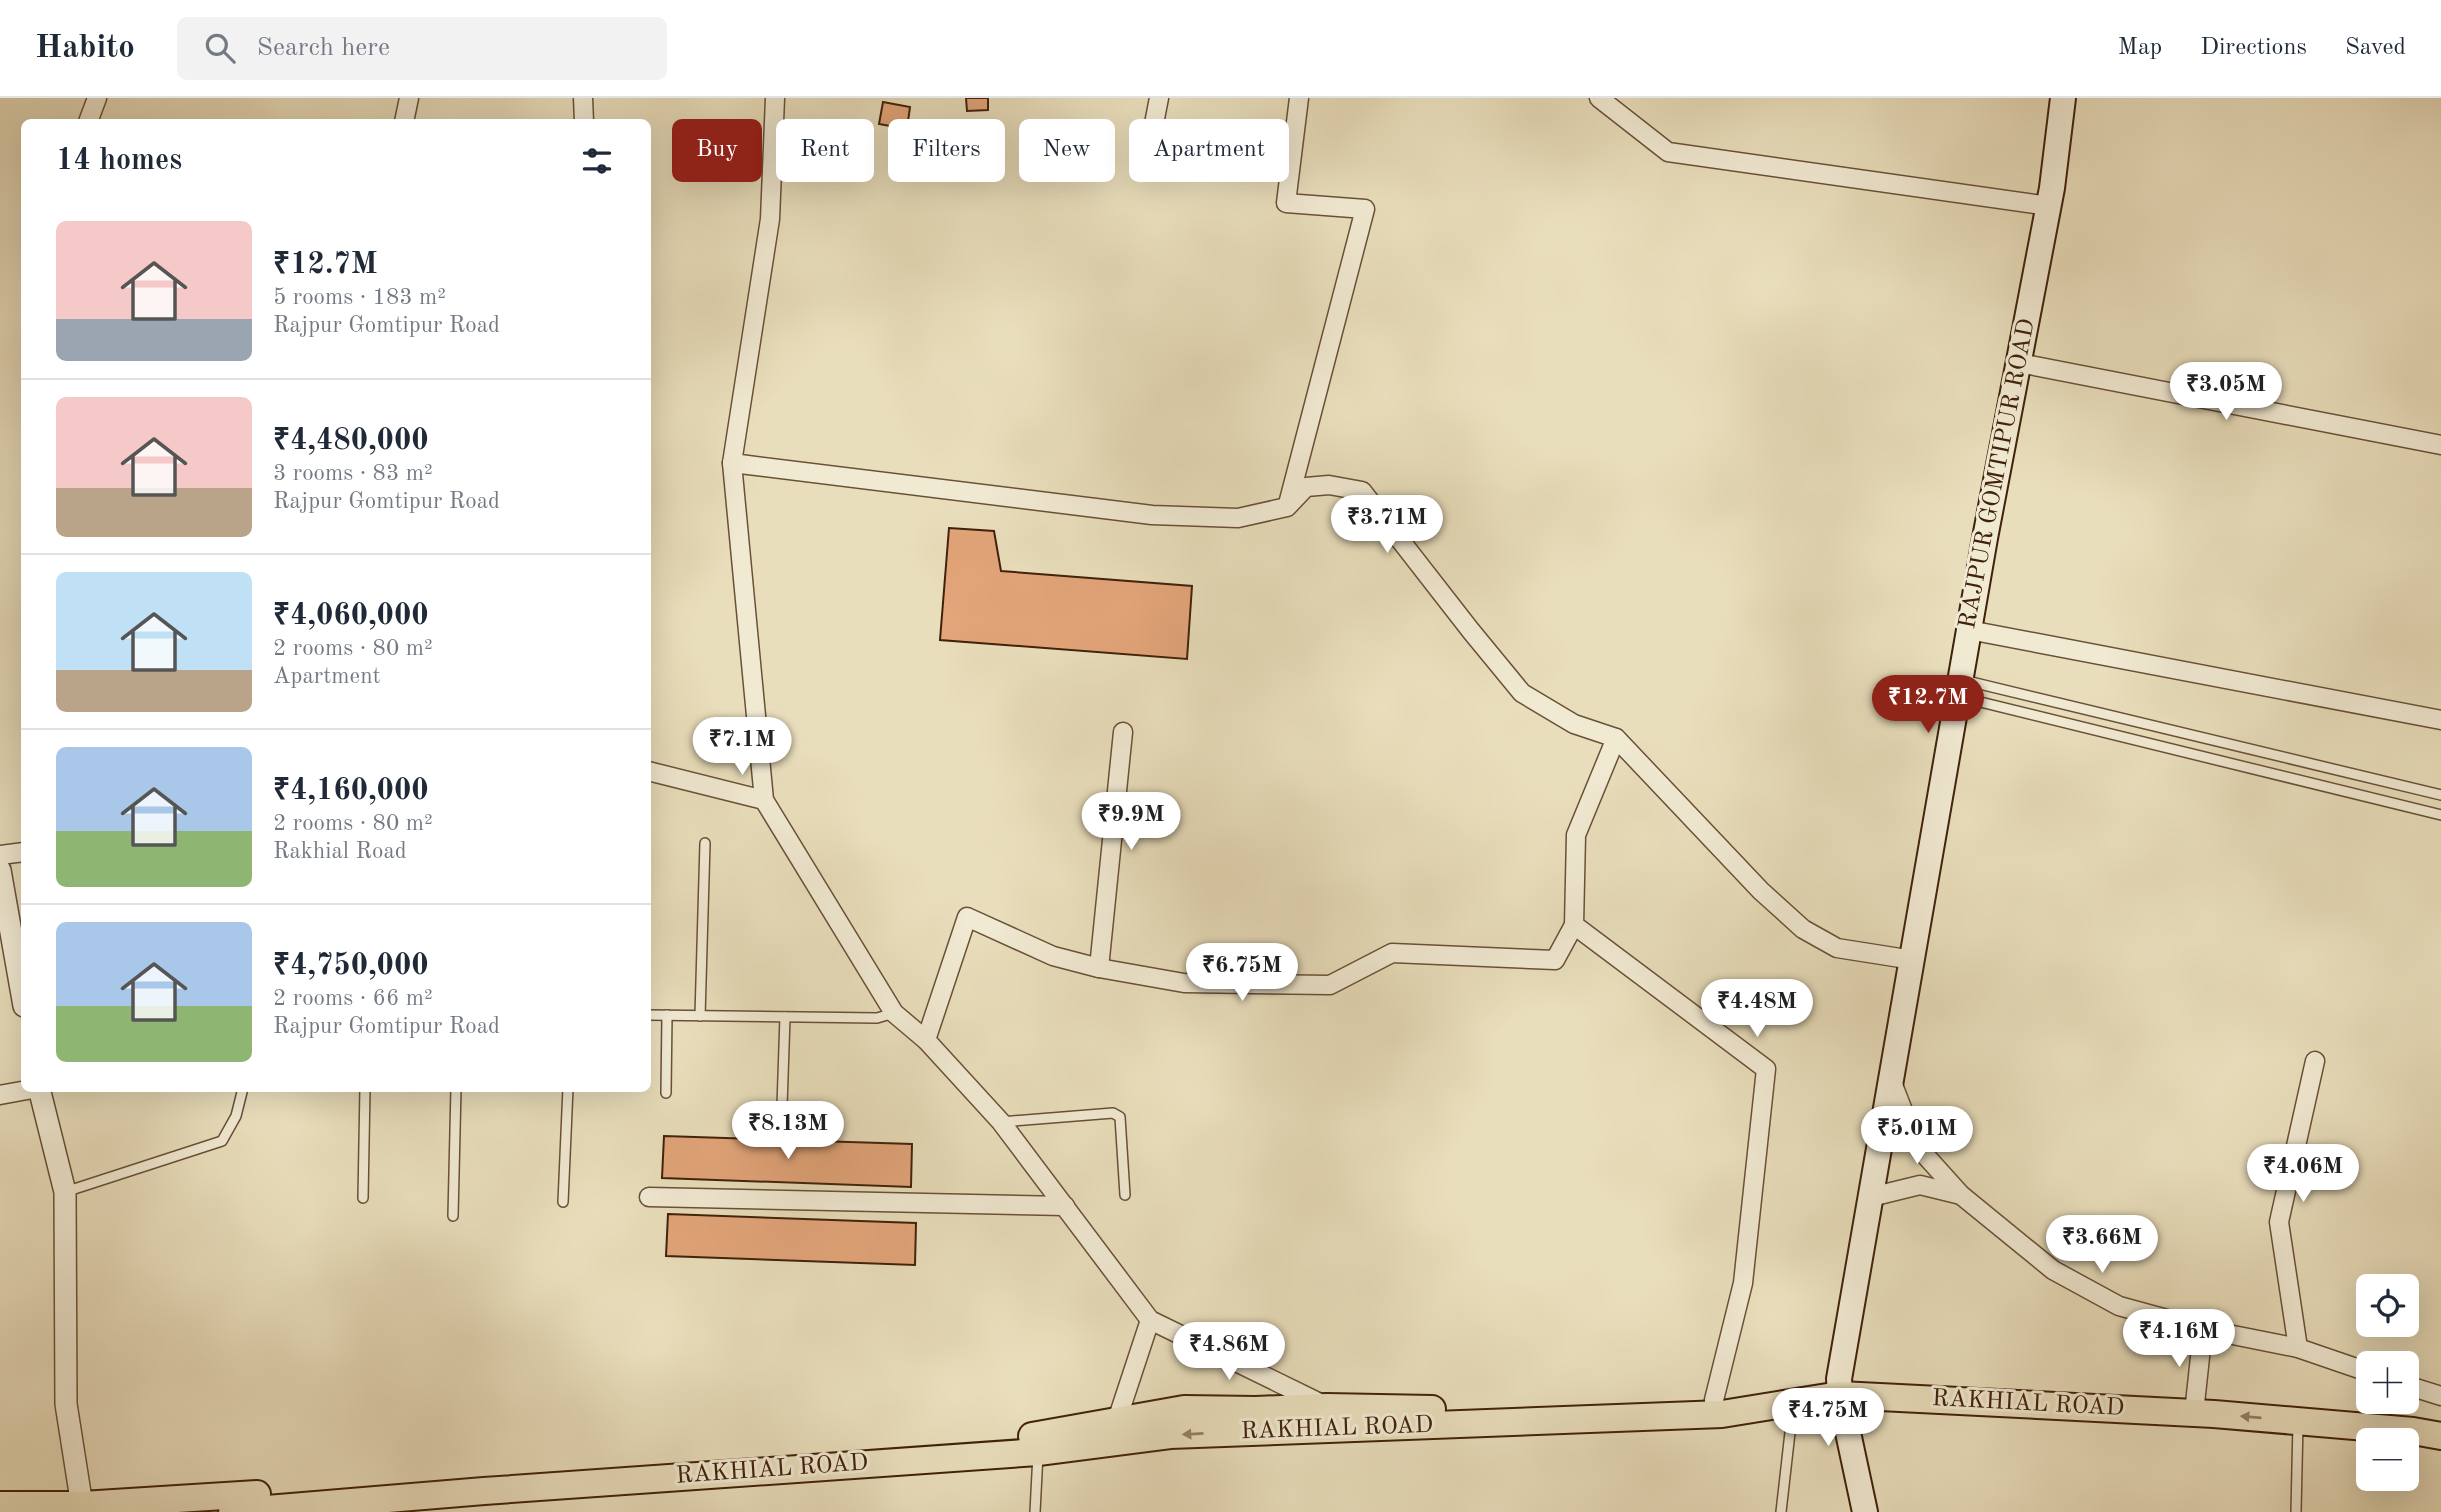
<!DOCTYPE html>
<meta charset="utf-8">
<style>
body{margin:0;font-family:"Old Standard TT",serif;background:#f2f2f3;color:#1f2937;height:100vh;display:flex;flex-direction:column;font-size:26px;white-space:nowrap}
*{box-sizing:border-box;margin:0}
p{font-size:23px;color:#747a83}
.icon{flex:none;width:38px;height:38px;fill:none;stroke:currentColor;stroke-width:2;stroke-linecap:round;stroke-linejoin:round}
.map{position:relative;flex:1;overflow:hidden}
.side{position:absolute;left:21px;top:21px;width:630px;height:973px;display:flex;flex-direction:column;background:#fff;border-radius:10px;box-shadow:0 7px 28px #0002}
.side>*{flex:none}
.banner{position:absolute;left:672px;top:21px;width:665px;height:63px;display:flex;gap:14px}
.buttons{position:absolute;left:2356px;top:1176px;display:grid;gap:14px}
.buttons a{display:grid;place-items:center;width:63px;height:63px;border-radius:10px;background:#fff;box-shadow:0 7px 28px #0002;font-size:35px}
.price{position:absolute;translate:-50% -60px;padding:0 16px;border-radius:24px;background:#fff;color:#222;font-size:23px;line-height:46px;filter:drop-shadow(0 2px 4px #0008)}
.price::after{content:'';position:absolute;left:50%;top:42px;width:21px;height:16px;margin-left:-10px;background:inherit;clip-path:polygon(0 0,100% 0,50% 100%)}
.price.active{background:#8f2418;color:#fff}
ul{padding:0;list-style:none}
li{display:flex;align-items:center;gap:21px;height:175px;padding:0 35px}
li+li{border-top:2px solid #e0e1e3}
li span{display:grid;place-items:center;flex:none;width:196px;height:140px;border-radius:10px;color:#555}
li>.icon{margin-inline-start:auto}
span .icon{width:84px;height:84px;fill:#fffc;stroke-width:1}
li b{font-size:30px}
h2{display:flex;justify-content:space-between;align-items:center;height:84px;padding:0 35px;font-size:30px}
.tag{padding:0 24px;border-radius:10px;background:#fff;box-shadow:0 7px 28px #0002;font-size:24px;line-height:63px}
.tag.active{background:#8f2418;color:#fff}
header{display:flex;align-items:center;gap:42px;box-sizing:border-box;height:98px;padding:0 35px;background:#fff;border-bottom:2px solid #e0e1e3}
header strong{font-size:33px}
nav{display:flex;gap:38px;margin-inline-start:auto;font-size:24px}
.search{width:490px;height:63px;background:#f2f2f3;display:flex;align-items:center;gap:18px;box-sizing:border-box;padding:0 24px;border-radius:10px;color:#747a83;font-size:26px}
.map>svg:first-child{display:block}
.building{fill:#e3a57a;stroke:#40210b;stroke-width:2}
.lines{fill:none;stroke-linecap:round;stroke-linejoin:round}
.service-casing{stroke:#6a5037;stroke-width:12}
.minor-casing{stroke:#6a5037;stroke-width:21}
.tertiary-casing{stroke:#6a5037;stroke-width:24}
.secondary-casing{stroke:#40210b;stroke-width:28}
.primary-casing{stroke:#40210b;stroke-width:30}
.service{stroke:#f1ead3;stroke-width:9}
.minor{stroke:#f1ead3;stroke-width:18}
.tertiary{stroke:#f1ead3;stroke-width:21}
.secondary{stroke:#f1ead3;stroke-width:24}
.primary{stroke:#e9debc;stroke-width:26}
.oneway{fill:#948064}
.labels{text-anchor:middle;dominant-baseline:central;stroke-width:6;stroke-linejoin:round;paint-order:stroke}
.street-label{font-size:24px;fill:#40210b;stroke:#f1ead3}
</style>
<header>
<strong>Habito</strong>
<div class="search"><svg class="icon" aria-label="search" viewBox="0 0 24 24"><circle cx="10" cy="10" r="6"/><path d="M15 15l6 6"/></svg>Search here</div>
<nav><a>Map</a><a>Directions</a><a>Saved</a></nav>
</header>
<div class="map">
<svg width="2441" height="1414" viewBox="0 0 2441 1414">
<rect width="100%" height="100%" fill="#e9debc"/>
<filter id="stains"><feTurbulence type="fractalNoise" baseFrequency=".00286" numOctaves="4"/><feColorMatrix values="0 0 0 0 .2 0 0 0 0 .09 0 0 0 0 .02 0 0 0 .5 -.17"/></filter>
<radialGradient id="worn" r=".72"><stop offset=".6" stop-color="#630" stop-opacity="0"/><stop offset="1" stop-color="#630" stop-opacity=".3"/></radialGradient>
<g class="building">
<polygon points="966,0 988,0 988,12 967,13"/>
<polygon points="883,4 910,9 907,31 879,26"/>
<polygon points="949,430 994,433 1001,473 1192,488 1187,561 940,542"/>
<polygon points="664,1038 912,1046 911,1089 662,1080"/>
<polygon points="668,1116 916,1125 915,1167 666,1158"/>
</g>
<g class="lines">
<g class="service-casing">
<g id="service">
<polyline points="1963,582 2441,697"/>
<polyline points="1960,599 2441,717"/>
<polyline points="648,917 877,920 894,915"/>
<polyline points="700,918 705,745"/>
<polyline points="666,995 667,917"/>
<polyline points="782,1008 785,919"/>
<polyline points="1001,1024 1113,1015 1120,1019 1125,1097"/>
<polyline points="65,1094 222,1043 236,1018 243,990"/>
<polyline points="363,1100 365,990"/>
<polyline points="563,1104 568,990"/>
<polyline points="453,1118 456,990"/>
<polyline points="1035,1414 1038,1356"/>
<polyline points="1781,1414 1793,1308"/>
<polyline points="2296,1414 2298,1325"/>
</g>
</g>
<g class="minor-casing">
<g id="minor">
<polyline points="583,0 584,24"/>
<polyline points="775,0 770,121 732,365 764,702 894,915 926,942 1001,1024 1150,1222 1324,1307"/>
<polyline points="1599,0 1668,54 2049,108"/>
<polyline points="88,24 97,0"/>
<polyline points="404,24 409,0"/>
<polyline points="1145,72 1159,0"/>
<polyline points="2019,265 2441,347"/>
<polyline points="732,365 1152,417 1238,420 1287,409 1306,389 1329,387 1362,393 1471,533 1522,595 1574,626 1616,640 1761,793 1803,831 1837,850 1913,862"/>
<polyline points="1288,406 1365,111 1286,105 1299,0"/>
<polyline points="1969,532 2441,622"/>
<polyline points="1616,640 1576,737 1574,827 1766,971 1743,1185 1714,1302"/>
<polyline points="648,673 764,702"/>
<polyline points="0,757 24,754"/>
<polyline points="1099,870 1123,634"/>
<polyline points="926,942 967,819 1053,858 1099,870 1184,885 1330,887 1392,855 1555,862 1574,827"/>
<polyline points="1892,984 1910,1031 1925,1057 1961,1097 2053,1172 2119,1208 2203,1231 2298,1250 2368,1274"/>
<polyline points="0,997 38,990"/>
<polyline points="649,1099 1065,1108"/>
<polyline points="1871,1099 1920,1087 1961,1097"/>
<polyline points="2298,1250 2279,1124 2315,963"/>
<polyline points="2406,1287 2441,1298"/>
<polyline points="2194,1315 2203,1231"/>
<polyline points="1117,1322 1150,1222"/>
</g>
</g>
<g class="tertiary-casing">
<g id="tertiary">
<polyline points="0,772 24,908"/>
<polyline points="39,990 65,1094 66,1306 83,1414"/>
</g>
</g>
<g class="secondary-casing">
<polyline id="secondary" points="1865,1414 1840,1297 1839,1281 1985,440 2052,90 2063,0"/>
</g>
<g class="primary-casing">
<g id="primary">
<polyline points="1032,1338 1184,1311 1256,1312 1327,1309 1432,1311"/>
<polyline points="0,1407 82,1407 257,1396"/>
<polyline points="232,1414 484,1393 1038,1354 1170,1337 1722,1316 1840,1297 2214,1316 2413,1333 2441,1338"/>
</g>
</g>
<use href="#service" class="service"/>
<use href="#minor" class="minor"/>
<use href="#tertiary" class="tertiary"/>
<use href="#secondary" class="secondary"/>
<use href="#primary" class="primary"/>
</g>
<defs><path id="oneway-solid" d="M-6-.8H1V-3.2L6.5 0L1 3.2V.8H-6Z" transform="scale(1.75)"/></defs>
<g class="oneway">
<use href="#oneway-solid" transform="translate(2251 1319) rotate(-175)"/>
<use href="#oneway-solid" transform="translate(1193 1336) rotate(177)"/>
</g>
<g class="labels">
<g class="street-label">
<text transform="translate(1998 376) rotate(-79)">RAJPUR GOMTIPUR ROAD</text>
<text transform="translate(2028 1306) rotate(3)">RAKHIAL ROAD</text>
<text transform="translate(1337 1331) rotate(-2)">RAKHIAL ROAD</text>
<text transform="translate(772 1372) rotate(-4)">RAKHIAL ROAD</text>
</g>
</g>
<rect width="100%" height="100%" filter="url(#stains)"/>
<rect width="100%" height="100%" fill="url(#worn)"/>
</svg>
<div class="buttons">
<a><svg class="icon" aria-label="locate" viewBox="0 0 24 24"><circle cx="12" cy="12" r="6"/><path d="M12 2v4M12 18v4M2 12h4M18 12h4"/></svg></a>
<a>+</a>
<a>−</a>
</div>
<b class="price" style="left:2226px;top:324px">₹3.05M</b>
<b class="price" style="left:1387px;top:457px">₹3.71M</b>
<b class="price active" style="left:1928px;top:637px">₹12.7M</b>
<b class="price" style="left:742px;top:679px">₹7.1M</b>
<b class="price" style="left:1131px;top:754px">₹9.9M</b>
<b class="price" style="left:1242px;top:905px">₹6.75M</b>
<b class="price" style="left:1757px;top:941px">₹4.48M</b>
<b class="price" style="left:788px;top:1063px">₹8.13M</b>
<b class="price" style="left:1917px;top:1068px">₹5.01M</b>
<b class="price" style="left:2303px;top:1106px">₹4.06M</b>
<b class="price" style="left:2102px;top:1177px">₹3.66M</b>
<b class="price" style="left:2179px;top:1271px">₹4.16M</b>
<b class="price" style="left:1229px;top:1284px">₹4.86M</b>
<b class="price" style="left:1828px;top:1350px">₹4.75M</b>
<div class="banner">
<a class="tag active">Buy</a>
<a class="tag">Rent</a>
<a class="tag">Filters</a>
<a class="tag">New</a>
<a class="tag">Apartment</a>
</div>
<section class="side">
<h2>14 homes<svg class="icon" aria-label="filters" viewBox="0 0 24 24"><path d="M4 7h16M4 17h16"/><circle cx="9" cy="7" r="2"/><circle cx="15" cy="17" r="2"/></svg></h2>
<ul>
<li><span style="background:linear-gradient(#f6c9c9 70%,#9aa5b1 0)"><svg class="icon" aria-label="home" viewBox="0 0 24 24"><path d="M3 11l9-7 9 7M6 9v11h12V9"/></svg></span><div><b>₹12.7M</b><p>5 rooms · 183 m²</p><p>Rajpur Gomtipur Road</p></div></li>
<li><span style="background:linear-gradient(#f6c9c9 65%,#b9a48a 0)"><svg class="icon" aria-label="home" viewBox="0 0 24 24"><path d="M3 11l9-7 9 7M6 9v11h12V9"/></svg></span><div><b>₹4,480,000</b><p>3 rooms · 83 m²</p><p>Rajpur Gomtipur Road</p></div></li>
<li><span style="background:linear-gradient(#bfe0f5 70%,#b9a48a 0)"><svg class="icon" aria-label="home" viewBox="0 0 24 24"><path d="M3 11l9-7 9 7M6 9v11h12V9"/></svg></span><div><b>₹4,060,000</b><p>2 rooms · 80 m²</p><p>Apartment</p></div></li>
<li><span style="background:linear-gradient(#a9c7e8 60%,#8fb573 0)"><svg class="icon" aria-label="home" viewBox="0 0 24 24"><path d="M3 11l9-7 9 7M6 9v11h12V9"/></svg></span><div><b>₹4,160,000</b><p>2 rooms · 80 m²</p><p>Rakhial Road</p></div></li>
<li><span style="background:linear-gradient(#a9c7e8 60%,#8fb573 0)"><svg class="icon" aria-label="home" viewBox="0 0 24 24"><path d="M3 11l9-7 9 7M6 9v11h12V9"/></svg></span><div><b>₹4,750,000</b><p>2 rooms · 66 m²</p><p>Rajpur Gomtipur Road</p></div></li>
</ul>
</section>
</div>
